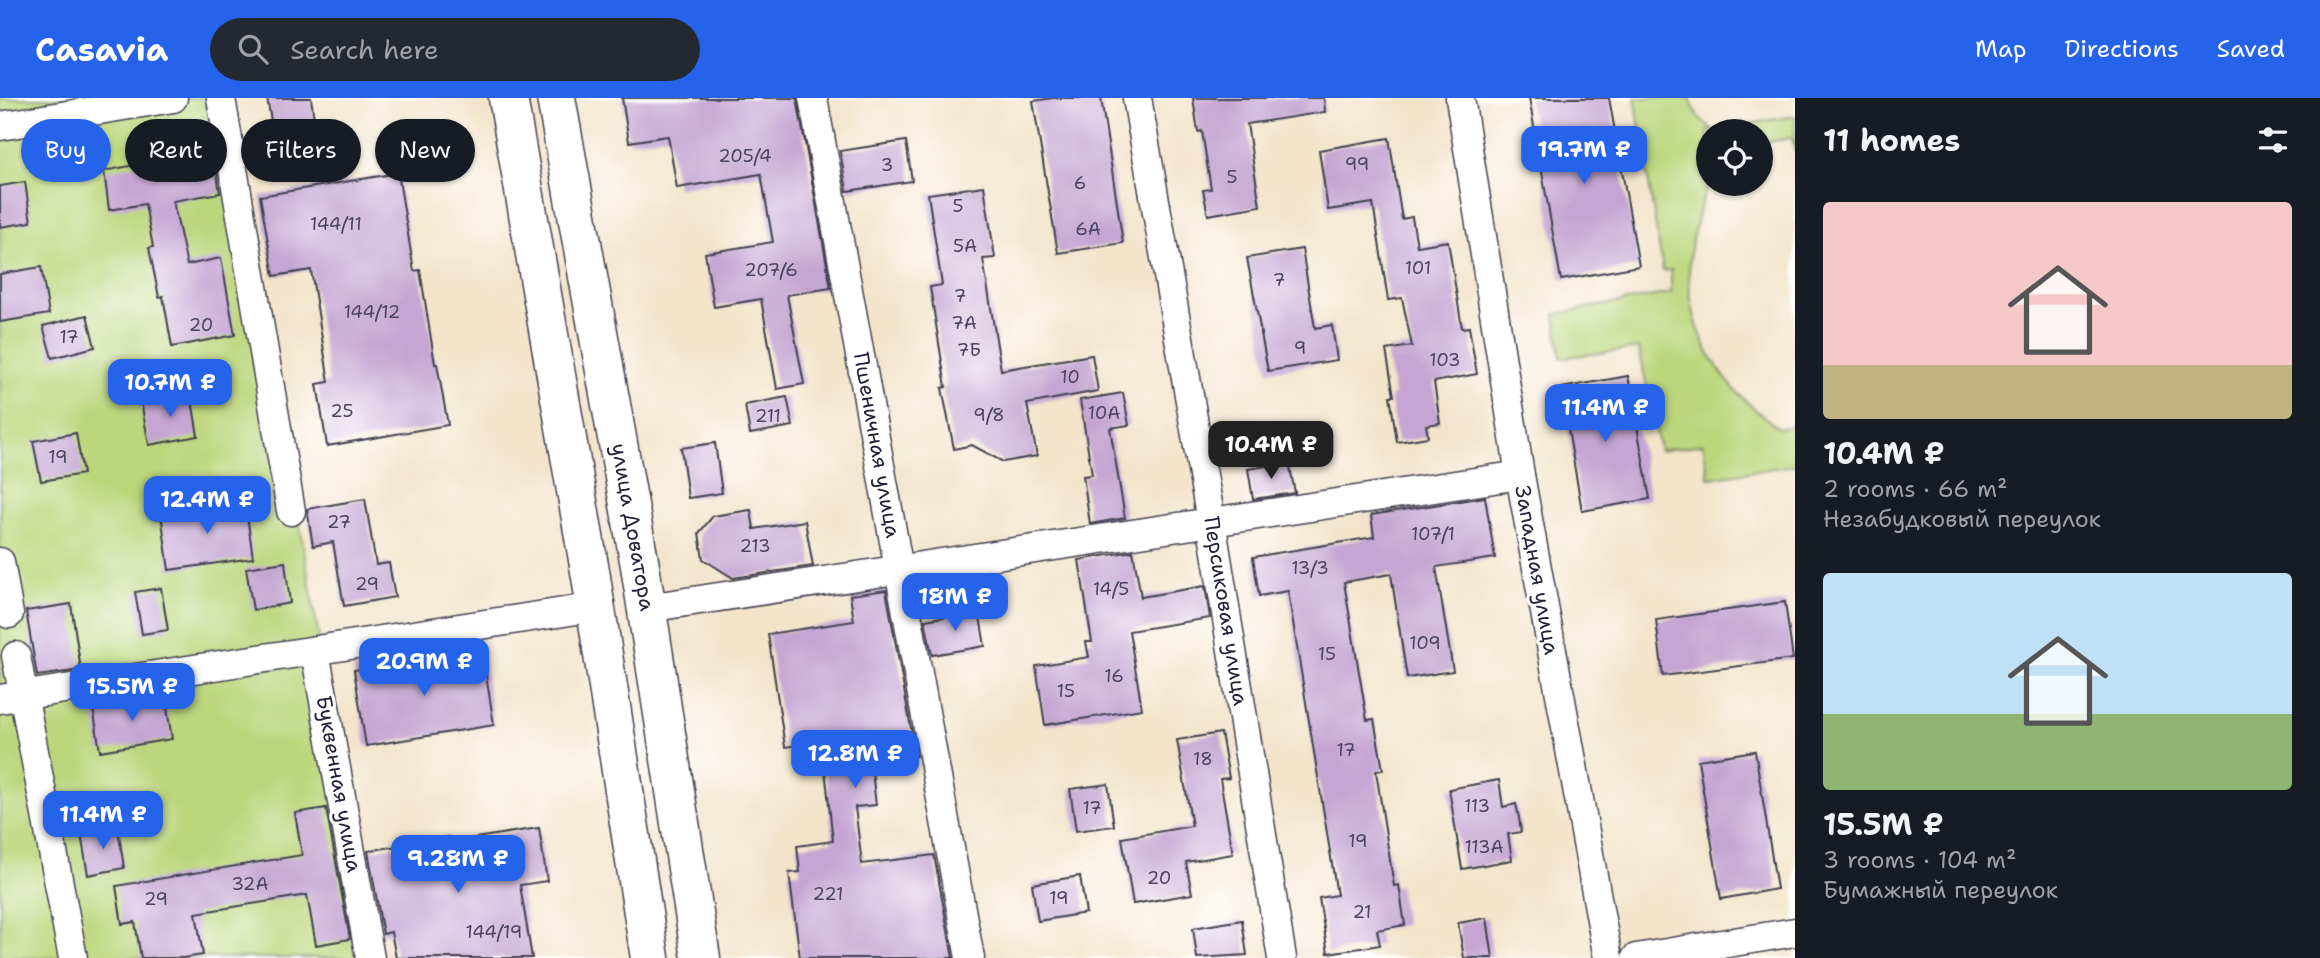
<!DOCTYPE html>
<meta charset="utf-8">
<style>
body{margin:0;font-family:"Shantell Sans",sans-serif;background:#242831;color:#f1f3f6;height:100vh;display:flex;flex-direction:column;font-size:26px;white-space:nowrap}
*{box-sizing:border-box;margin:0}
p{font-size:23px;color:#9ea1a6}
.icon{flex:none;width:38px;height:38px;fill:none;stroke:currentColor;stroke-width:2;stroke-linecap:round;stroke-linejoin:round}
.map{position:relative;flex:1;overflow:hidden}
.panel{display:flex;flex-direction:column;background:#171b24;width:525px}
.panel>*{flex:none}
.banner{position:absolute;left:21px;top:21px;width:665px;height:63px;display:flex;gap:14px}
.buttons{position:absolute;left:1696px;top:21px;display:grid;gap:14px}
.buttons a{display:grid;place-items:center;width:77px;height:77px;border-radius:50%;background:#171b24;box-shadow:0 2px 5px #0004;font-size:35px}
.price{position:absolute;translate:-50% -60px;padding:0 16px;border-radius:14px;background:#2563eb;color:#fff;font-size:23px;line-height:46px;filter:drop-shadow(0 2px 4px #0008)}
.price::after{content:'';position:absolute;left:50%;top:42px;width:21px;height:16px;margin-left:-10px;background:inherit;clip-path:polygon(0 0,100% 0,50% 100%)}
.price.on{background:#222;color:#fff}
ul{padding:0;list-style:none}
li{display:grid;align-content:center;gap:14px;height:371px;padding:0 28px}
li span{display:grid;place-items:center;height:217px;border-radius:7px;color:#555}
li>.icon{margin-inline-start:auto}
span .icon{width:126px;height:126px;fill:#fffc;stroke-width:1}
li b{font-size:30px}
h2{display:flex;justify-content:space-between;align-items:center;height:84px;padding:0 28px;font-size:30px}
.pill{padding:0 24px;border-radius:32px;background:#171b24;box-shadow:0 2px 5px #0004;font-size:24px;line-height:63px}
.pill.on{background:#2563eb;color:#fff}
header{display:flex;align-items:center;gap:42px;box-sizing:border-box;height:98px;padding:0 35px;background:#2563eb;color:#fff}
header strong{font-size:33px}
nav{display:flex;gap:38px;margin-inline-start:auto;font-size:24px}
.search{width:490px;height:63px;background:#242831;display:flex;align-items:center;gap:18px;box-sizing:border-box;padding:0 24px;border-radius:38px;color:#9ea1a6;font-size:26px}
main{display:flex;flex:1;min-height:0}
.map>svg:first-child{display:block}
.green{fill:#bcd67b;stroke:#6f7c5b;stroke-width:2}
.building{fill:#c4a5d3}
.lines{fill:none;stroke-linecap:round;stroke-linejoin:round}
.street-casing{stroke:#413f50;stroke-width:31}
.primary-casing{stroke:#413f50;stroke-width:41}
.street{stroke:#fff;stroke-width:28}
.primary{stroke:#fff;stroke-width:38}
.labels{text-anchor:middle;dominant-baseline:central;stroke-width:6;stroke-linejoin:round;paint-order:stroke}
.number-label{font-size:18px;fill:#4a4361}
.street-label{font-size:21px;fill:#22223b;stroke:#fff}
</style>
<header>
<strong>Casavia</strong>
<div class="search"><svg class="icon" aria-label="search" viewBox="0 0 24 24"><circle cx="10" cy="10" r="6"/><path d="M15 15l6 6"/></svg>Search here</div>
<nav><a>Map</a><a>Directions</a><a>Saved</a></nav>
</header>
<main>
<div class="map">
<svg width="1795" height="860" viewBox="0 0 1795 860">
<rect width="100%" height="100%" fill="#fff"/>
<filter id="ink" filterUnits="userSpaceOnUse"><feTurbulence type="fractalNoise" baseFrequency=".0143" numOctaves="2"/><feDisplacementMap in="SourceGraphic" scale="14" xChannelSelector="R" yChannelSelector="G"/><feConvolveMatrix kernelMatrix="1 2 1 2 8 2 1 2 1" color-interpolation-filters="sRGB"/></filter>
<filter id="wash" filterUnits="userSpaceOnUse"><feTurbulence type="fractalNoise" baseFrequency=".00686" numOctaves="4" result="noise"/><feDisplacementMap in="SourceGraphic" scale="28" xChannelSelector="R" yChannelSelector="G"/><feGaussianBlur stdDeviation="1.57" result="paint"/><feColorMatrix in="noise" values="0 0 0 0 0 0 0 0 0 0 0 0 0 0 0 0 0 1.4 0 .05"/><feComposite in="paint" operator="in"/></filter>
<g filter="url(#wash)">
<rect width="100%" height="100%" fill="#f3e4ca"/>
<g class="green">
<polygon points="0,0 227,0 320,546 377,860 0,860"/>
<path d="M 1635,0 L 1690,0 L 1696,16 L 1713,33 L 1708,33 C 1708,49 1711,73 1709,86 C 1709,90 1704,96 1703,101 C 1698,114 1695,128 1692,142 C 1678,222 1715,286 1779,330 L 1795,328 L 1795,367 L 1709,380 L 1703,346 L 1660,353 L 1639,250 L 1561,260 L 1555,216 L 1671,195 L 1671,172 L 1663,173 Z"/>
<polygon points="1795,18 1795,55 1792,40 1761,45 1760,33 1726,33 1736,28"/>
</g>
<g id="blocks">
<g class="building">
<polygon points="267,0 311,0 315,28 273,34"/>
<polygon points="622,0 797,0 831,190 787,197 804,286 777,291 761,201 714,209 705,155 773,144 761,76 677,90 668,38 629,44"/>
<polygon points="1053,0 1101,0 1123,145 1058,155 1033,3"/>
<polygon points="1193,0 1324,0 1325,14 1247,26 1260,108 1208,117 1203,92 1211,91 1202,33 1198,34"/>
<polygon points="1529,0 1609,0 1639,168 1561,182"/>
<polygon points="1389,40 1402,121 1412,119 1417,148 1448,143 1462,230 1469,229 1477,276 1434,284 1440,325 1426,327 1428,339 1397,344 1390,298 1394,298 1386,252 1412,248 1402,200 1388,202 1373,105 1328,112 1319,52"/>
<polygon points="906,43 912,83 847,93 840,53"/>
<polygon points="213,52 220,95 173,103 187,167 221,160 235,237 172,249 163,198 159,199 149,150 153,149 145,106 109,112 104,73"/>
<polygon points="398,75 414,173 420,172 435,266 437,266 448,327 327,348 317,286 329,284 311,172 274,178 260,98"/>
<polygon points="25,84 31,124 0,129 0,88"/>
<polygon points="984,88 995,160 983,161 1001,272 1092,257 1098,293 1027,306 1037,358 1003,364 972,347 954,351 942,290 946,289 930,189 942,187 928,96"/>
<polygon points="1302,151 1315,230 1332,227 1337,262 1268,273 1247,160"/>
<polygon points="41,169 49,216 0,224 0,176"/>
<polygon points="87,217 95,249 52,260 43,228"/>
<polygon points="1628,278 1650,401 1582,413 1561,290"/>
<polygon points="1123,295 1129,327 1110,330 1125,420 1090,426 1083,378 1092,377 1080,302"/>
<polygon points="191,296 198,338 149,347 141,304"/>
<polygon points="787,299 793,328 750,336 745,307"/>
<polygon points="76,335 83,376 41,383 33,343"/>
<polygon points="715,345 722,395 688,400 681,350"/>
<polygon points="1289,364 1295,395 1253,401 1248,371"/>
<polygon points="1485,399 1495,460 1436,469 1453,573 1407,580 1391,476 1344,484 1367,622 1374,621 1383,672 1376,673 1394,788 1399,787 1405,827 1377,832 1380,847 1328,855 1319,800 1337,797 1288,493 1259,498 1253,459 1374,439 1371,417"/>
<polygon points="365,401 376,467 389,465 395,499 344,508 333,444 313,448 307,411"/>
<polygon points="245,403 253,460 169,472 161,416"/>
<polygon points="751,412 754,431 805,423 813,468 733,480 703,461 699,435 713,418"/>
<polygon points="1133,453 1141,499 1205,488 1210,520 1129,533 1142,611 1045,627 1036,568 1089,559 1086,544 1092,544 1079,462"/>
<polygon points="285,464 290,505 253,512 246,470"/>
<polygon points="161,490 168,532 142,536 135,494"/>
<polygon points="886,492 916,658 871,665 876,707 855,709 862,766 934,757 953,860 800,860 789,775 800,774 797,748 833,743 822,644 785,649 768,536 854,523 850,497"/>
<polygon points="1785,504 1793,561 1663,578 1656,522"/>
<polygon points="71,506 81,572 37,578 26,513"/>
<polygon points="979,513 985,548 932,557 925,522"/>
<polygon points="482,552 494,627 366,648 354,572"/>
<polygon points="165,598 172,641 100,653 93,609"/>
<polygon points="1221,635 1229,680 1220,681 1233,756 1186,764 1192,796 1133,806 1122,740 1192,728 1177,642"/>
<polygon points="1755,653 1777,791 1721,801 1698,662"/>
<polygon points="1499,682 1503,709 1516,706 1519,720 1521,734 1508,736 1512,762 1462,771 1449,691"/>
<polygon points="1108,686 1114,728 1076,733 1070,691"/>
<polygon points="326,710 350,841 316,847 307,797 196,815 203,857 183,860 141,860 135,824 122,826 116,788 302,757 295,715"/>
<polygon points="118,730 124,770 88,777 81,736"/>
<polygon points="539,730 547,783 520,787 532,860 396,860 391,834 383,836 368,753 449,739 450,744"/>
<polygon points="1080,778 1086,815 1038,823 1032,786"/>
<polygon points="1487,820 1493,860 1464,860 1458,825"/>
<polygon points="1242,822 1247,857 1197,860 1193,830"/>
</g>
</g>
</g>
<g filter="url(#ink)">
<use href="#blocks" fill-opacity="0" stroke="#413f50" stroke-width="2"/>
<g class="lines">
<g class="street-casing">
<g id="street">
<polyline points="221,0 291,413"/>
<polyline points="813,0 970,860"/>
<polyline points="1137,0 1211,423 1282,860"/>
<polyline points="1460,0 1520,377 1608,860"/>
<polyline points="0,28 173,0"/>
<polyline points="0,464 9,516"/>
<polyline points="647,510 1520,377"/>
<polyline points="315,553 370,860"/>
<polyline points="16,558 73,860"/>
<polyline points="0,601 596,509"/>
<polyline points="1636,860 1795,834"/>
</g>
</g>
<g class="primary-casing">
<g id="primary">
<polyline points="508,0 591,479 650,860"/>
<polyline points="556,0 640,468 701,860"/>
</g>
</g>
<use href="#street" class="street"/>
<use href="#primary" class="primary"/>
</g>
</g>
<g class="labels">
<g class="number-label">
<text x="745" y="58">205/4</text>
<text x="1357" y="66">99</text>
<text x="887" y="67">3</text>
<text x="1232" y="79">5</text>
<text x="1080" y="85">6</text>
<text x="958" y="108">5</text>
<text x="336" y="126">144/11</text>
<text x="1088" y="131">6А</text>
<text x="965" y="148">5А</text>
<text x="1418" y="170">101</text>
<text x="771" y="172">207/6</text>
<text x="1279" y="182">7</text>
<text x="960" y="198">7</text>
<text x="372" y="214">144/12</text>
<text x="964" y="225">7А</text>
<text x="201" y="227">20</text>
<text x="69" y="239">17</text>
<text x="1300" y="250">9</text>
<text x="969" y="252">7Б</text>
<text x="1445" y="262">103</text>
<text x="1070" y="279">10</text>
<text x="342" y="313">25</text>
<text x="1104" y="315">10А</text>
<text x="989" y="317">9/8</text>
<text x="768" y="318">211</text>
<text x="58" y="359">19</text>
<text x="339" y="424">27</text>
<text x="1433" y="436">107/1</text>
<text x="755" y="448">213</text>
<text x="1310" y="470">13/3</text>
<text x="367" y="486">29</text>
<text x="1111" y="491">14/5</text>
<text x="1425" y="545">109</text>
<text x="1327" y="556">15</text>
<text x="1114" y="578">16</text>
<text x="1066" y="593">15</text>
<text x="1346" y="652">17</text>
<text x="1203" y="661">18</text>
<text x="1477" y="708">113</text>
<text x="1092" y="710">17</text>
<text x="1358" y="743">19</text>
<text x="1484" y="749">113А</text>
<text x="1159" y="780">20</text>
<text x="250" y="786">32А</text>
<text x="828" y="796">221</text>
<text x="1059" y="800">19</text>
<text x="156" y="801">29</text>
<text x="1362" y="814">21</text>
<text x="494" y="834">144/19</text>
</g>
<g class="street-label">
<text transform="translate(877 347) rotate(80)">Пшеничная улица</text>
<text transform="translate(633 429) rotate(80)">улица Доватора</text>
<text transform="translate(1537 472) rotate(80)">Западная улица</text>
<text transform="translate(1226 513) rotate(81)">Персиковая улица</text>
<text transform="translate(339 686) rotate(80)">Буквенная улица</text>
</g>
</g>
</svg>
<div class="buttons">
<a><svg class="icon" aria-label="locate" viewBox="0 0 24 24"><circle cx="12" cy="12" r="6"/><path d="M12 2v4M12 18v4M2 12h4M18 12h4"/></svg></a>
</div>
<b class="price" style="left:1584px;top:88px">19.7M ₽</b>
<b class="price" style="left:170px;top:321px">10.7M ₽</b>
<b class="price" style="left:1605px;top:346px">11.4M ₽</b>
<b class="price on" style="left:1271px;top:383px">10.4M ₽</b>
<b class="price" style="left:207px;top:438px">12.4M ₽</b>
<b class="price" style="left:955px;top:535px">18M ₽</b>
<b class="price" style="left:424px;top:600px">20.9M ₽</b>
<b class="price" style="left:132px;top:625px">15.5M ₽</b>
<b class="price" style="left:855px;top:692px">12.8M ₽</b>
<b class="price" style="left:103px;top:753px">11.4M ₽</b>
<b class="price" style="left:458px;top:797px">9.28M ₽</b>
<div class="banner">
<a class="pill on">Buy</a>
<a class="pill">Rent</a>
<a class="pill">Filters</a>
<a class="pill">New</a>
</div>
</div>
<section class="panel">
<h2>11 homes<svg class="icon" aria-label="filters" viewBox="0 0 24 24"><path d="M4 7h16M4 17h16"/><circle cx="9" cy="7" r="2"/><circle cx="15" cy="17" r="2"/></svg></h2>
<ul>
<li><span style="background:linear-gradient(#f6c9c9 75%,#c2b280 0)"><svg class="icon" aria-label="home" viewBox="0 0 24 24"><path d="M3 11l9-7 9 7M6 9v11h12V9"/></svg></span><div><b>10.4M ₽</b><p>2 rooms · 66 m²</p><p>Незабудковый переулок</p></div></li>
<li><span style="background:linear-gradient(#bfe0f5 65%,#8fb573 0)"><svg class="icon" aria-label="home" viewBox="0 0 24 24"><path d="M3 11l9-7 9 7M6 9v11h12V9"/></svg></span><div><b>15.5M ₽</b><p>3 rooms · 104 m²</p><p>Бумажный переулок</p></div></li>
</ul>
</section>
</main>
